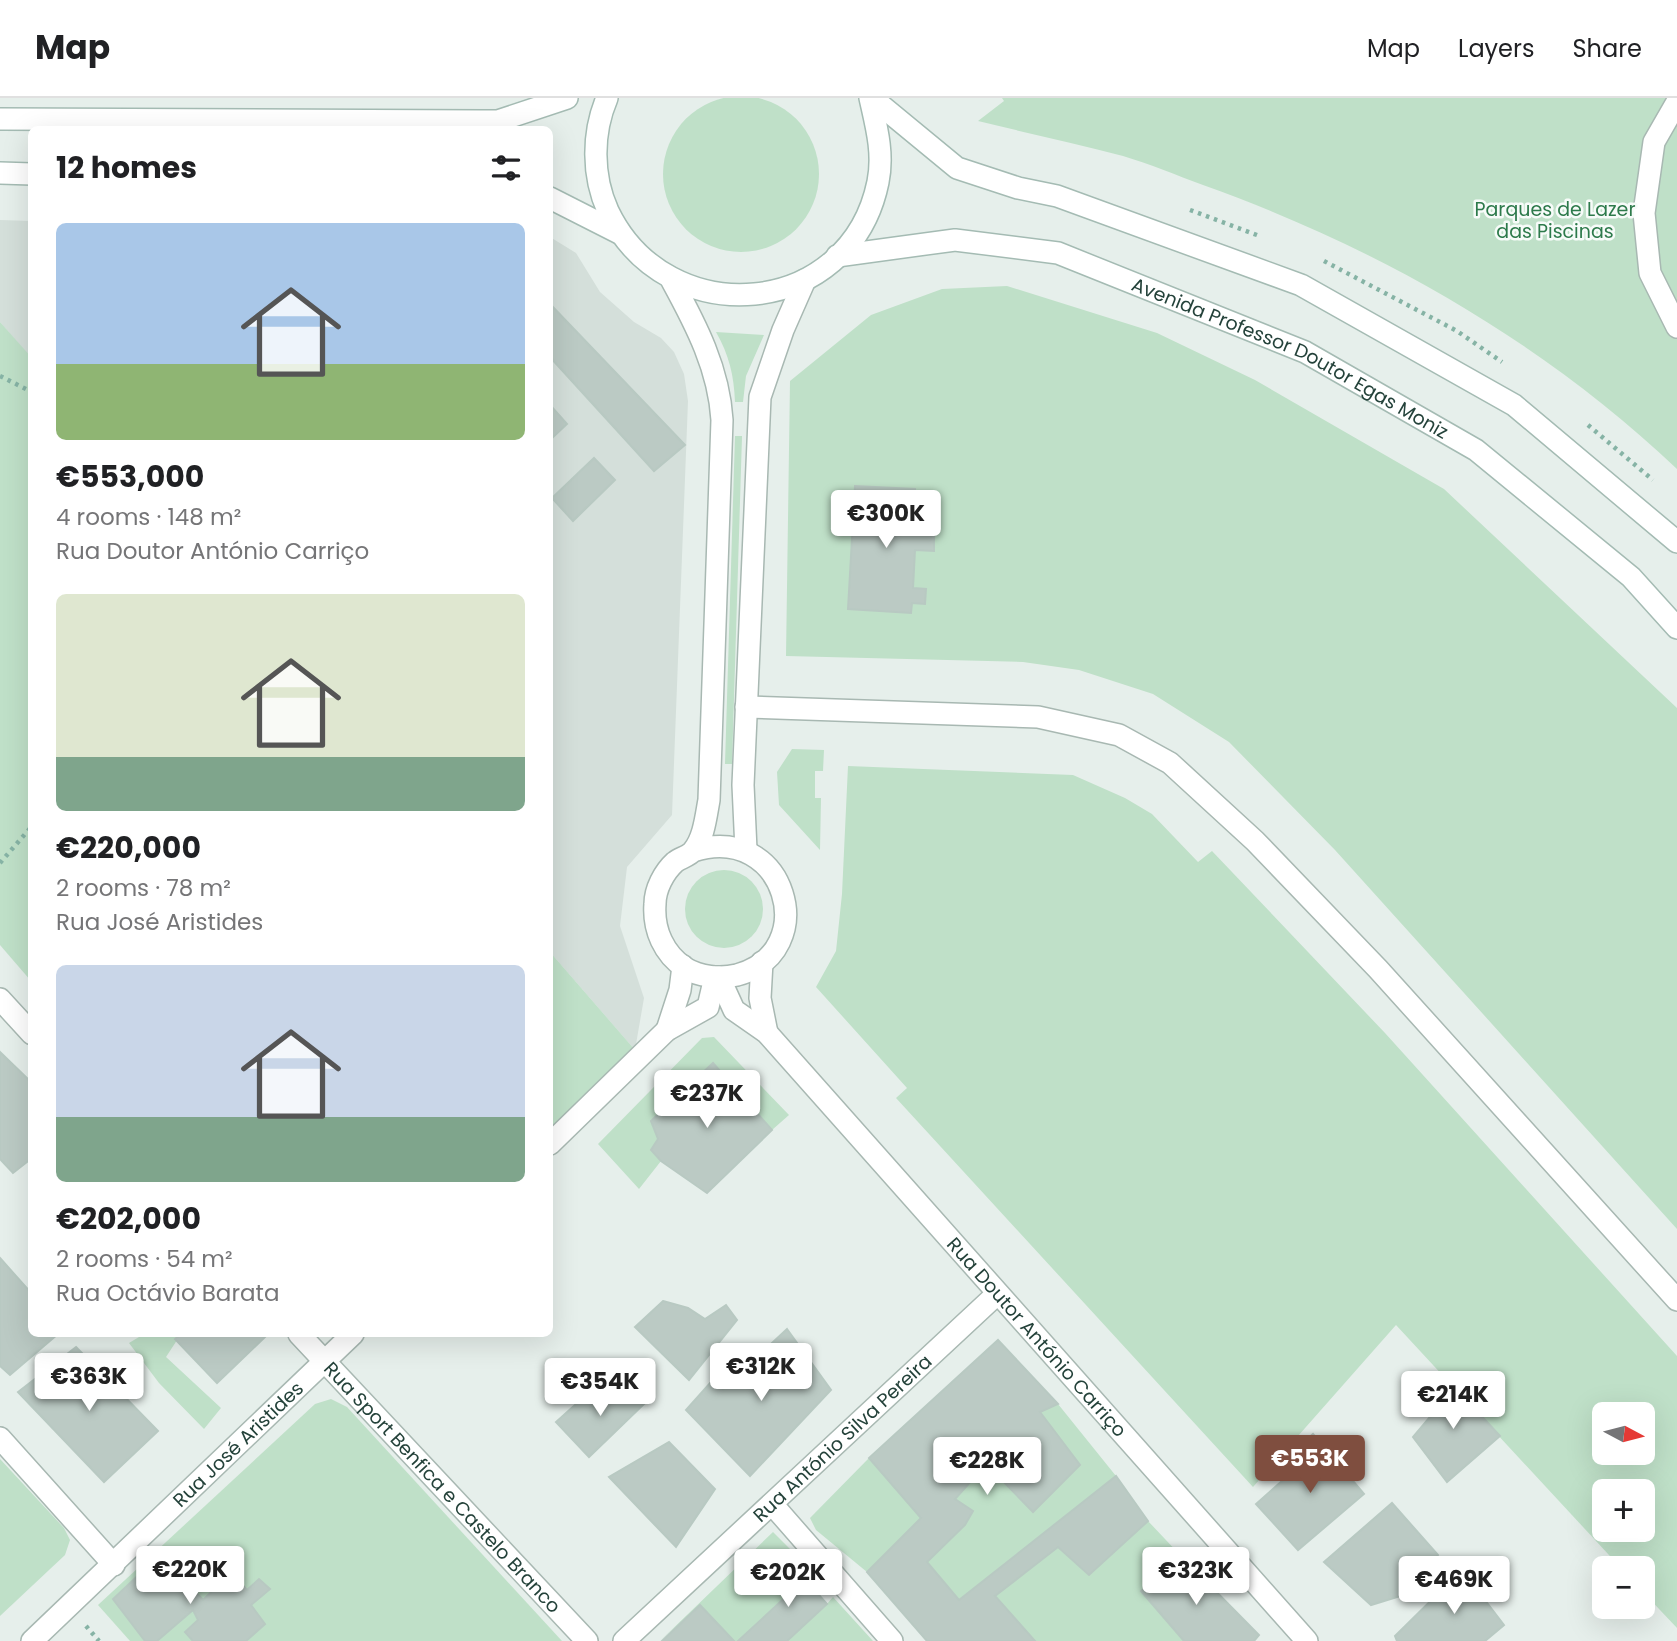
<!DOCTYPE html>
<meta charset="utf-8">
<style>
body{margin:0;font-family:Poppins,sans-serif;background:#f6f6f6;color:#202124;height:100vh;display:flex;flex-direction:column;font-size:26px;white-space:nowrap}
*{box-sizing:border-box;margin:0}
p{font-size:23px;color:#757577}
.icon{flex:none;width:38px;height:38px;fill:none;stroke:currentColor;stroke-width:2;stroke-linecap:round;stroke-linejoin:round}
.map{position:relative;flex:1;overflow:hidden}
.side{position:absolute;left:28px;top:28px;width:525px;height:1211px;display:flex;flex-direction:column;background:#fff;border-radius:10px;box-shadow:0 7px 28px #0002}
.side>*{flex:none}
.needle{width:46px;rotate:97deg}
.controls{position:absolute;left:1592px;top:1304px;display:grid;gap:14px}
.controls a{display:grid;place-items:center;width:63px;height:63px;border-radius:10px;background:#fff;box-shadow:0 7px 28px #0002;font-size:35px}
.price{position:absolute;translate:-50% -60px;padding:0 16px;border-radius:7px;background:#fff;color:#222;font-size:23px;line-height:46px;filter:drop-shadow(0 2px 4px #0008)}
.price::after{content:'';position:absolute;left:50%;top:42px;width:21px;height:16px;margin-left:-10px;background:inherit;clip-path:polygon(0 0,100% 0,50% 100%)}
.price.on{background:#7f4e3f;color:#fff}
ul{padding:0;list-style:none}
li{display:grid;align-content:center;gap:14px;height:371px;padding:0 28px}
li span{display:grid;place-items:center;height:217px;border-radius:10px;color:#555}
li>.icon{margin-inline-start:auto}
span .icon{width:126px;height:126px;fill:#fffc;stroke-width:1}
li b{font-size:30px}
h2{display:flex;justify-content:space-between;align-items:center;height:84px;padding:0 28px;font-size:30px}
header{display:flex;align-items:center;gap:42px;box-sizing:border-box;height:98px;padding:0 35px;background:#fff;border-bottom:2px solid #e0e0e0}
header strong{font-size:33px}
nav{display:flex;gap:38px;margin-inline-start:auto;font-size:24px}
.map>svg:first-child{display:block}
.built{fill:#d4dfda}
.green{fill:#bfe0c8;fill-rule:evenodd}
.building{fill:#bbcac4;stroke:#b8c9c2;stroke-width:2}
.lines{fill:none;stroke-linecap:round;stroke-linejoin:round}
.minor-casing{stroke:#a8b8b2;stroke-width:24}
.secondary-casing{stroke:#a4bbb3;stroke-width:24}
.path{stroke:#86b3a5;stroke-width:4.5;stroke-dasharray:3.5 5;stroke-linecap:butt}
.minor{stroke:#fff;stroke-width:21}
.secondary{stroke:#fff;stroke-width:21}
.labels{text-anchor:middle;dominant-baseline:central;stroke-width:5;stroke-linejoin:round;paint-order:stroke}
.park-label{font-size:19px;fill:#2d7a4b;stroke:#f7fbf9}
.street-label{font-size:19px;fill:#24423a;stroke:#f7fbf9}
</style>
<header>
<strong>Map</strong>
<nav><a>Map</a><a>Layers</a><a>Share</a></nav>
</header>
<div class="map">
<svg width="1677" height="1543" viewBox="0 0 1677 1543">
<rect width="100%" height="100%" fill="#e6efeb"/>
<g class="built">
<polygon points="0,122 31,123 31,260 0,224"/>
<polygon points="550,139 576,155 600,194 634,224 661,240 674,254 684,276 688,303 672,717 627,769 620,828 644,900 635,952 550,854"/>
</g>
<g class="green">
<circle cx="741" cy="76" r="78"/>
<path d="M 1002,0 L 1677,0 L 1677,371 C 1542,243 1377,149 1203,87 C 1176,77 1150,66 1123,58 C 1075,45 1026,35 978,23 L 1004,3 Z"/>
<polygon points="1007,188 1157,235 1255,282 1444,391 1677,610 1677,1131 1335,752 1229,644 1153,596 1079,572 1023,564 786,558 790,283 871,217 942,191"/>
<polygon points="0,224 32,260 31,883 0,847"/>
<path d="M 716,234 L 764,237 L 746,278 L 743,304 L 735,304 C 734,277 729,257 716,234 Z"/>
<polygon points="735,338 742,338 732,666 725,666"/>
<polygon points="792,651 824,652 823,673 815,673 815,700 821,700 820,752 779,707 777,674"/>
<path d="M 848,668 L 1073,677 L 1125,700 L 1152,716 L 1198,764 L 1212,753 L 1385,935 L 1677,1258 L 1677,1530 L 1643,1494 L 1643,1470 L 1621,1470 L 1396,1227 L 1253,1389 L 896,1000 L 907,990 L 816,889 L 836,853 L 842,796 ZM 1605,1316 L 1643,1316 L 1643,1354 L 1605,1354 ZM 1605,1393 L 1643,1393 L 1643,1432 L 1605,1432 Z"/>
<circle cx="724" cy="811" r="39"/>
<polygon points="550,854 635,952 550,1030"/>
<polygon points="714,939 789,1017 772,1032 658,1041 651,1052 661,1063 639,1091 598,1046 702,940"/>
<polygon points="144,1236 181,1236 166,1259 221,1310 204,1331 159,1285 129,1245"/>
<polygon points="331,1301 347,1309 562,1543 130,1543 98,1507 315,1306"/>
<polygon points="1058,1306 1116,1378 959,1502 927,1464 965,1427 973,1413 955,1401 981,1372 997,1377 1080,1367 1040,1314"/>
<polygon points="869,1360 921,1420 867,1474 816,1432 810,1420"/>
<polygon points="0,1361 64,1430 70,1442 65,1457 0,1518"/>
<polygon points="1148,1423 1182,1459 1141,1493 1184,1543 1035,1543 995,1498 1058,1449 1089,1477"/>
<polygon points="773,1434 795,1456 773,1477 790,1495 738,1543 734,1543 700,1507 660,1543"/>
<polygon points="833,1499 873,1543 787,1543 827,1506"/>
</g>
<g class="building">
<polygon points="550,206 685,347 654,373 550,259"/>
<polygon points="550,307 567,326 550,342"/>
<polygon points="594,360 615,382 573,423 552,400"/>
<polygon points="855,388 915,391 914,414 928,414 927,435 934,436 934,453 915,452 913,490 926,491 925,506 912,505 911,515 848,511"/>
<polygon points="0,954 32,985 32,1060 13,1075 0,1061"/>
<polygon points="713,965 772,1032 707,1095 661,1063 651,1052 658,1041 651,1023"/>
<polygon points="0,1160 32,1196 32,1236 58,1236 10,1277 0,1268"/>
<polygon points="663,1203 688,1210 705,1221 726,1207 737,1222 689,1282 635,1229"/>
<polygon points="787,1231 831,1292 750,1378 686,1312 711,1284 723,1291"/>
<polygon points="181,1236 262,1236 265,1239 217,1285 175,1241"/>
<polygon points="998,1242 1058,1306 1040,1314 1080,1367 1033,1414 997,1377 981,1372 955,1401 973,1413 965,1427 927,1464 959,1502 1116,1378 1148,1423 1089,1477 1058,1449 995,1498 1035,1543 927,1543 867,1474 921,1420 869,1360"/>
<polygon points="76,1249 158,1333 104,1384 18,1294"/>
<polygon points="1446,1280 1500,1338 1447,1384 1413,1339 1435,1313 1421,1298"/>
<polygon points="624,1283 645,1305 589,1359 556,1324 584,1299 596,1311"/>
<polygon points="1313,1336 1364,1396 1298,1452 1256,1406 1301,1366 1293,1354"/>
<polygon points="669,1344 715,1391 676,1449 609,1379"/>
<polygon points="1392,1405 1438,1457 1400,1498 1371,1507 1324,1464"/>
<polygon points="161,1456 203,1502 231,1475 247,1492 259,1481 270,1491 251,1507 265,1526 246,1543 193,1543 185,1534 198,1522 193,1512 157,1543 145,1543 113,1501"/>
<polygon points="1182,1459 1259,1537 1254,1543 1184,1543 1141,1493"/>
<polygon points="788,1463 827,1506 787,1543 738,1543 790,1495 773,1477"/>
<polygon points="1462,1472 1504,1527 1485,1543 1397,1543 1395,1538"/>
<polygon points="700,1507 734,1543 662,1543"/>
</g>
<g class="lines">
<g class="minor-casing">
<g id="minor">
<polyline points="1677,4 1654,44 1644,115 1650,175 1677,229"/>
<path d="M 672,183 C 696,227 719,271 722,322 L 709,702 C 706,718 704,740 693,753 C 689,758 680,760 675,764 C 664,774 655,791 655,806 C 653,832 664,856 685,870 C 700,879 720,881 737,877 C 823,854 786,723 693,753"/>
<polyline points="746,609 1038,619 1119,637 1170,665 1255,743 1378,871 1677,1202"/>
<polyline points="746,752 743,687 760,299 783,232 805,182"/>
<polyline points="762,864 760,900 767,935"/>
<path id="s1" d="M 719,879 L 734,912 L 767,935 L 1307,1543"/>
<polyline points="0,901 32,936"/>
<polyline points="667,932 680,892 683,868"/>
<polyline points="550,1046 667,932 708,909 715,879"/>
<path id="s2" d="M 299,1236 L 587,1543"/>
<polyline points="0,1340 114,1467"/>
<polyline points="772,1406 892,1543"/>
<path id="s3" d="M 32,1543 L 353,1236"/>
<path id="s4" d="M 624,1543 L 997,1196"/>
</g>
</g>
<g class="secondary-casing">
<g id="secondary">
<path d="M 607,0 C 592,35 592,78 608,113 C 667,236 850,221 878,84 C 884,55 876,27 870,0"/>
<polyline points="872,0 957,70 1018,90 1057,98 1301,187 1514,307 1677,444"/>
<polyline points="0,21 481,23 498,23 567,0"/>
<polyline points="0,75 32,76"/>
<polyline points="550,100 619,135"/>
<path id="s5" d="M 837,158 L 955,142 L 1058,155 L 1305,254 L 1476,352 L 1631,479 L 1677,530"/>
</g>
</g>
<g class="path">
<polyline points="1190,112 1257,137"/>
<polyline points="1324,163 1457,233 1502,264"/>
<polyline points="0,278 32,294"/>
<polyline points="1588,327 1653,382"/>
<polyline points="0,765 32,728"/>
<polyline points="86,1528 99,1543"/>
</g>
<use href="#minor" class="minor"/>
<use href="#secondary" class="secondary"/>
</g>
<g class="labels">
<g class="park-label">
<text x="1555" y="111">Parques de Lazer<tspan x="1555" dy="22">das Piscinas</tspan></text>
</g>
<g class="street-label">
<text stroke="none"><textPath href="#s5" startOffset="478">Avenida Professor Doutor Egas Moniz</textPath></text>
<text stroke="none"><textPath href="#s1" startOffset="483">Rua Doutor António Carriço</textPath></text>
<text stroke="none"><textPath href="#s4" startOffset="298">Rua António Silva Pereira</textPath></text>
<text stroke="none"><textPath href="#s3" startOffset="285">Rua José Aristides</textPath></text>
<text stroke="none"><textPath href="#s2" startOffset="210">Rua Sport Benfica e Castelo Branco</textPath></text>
</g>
</g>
</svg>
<div class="controls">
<a><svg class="needle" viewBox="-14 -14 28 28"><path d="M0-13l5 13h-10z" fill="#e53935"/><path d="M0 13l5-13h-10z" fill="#757577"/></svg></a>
<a>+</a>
<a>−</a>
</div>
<b class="price" style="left:886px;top:452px">€300K</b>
<b class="price" style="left:707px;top:1032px">€237K</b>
<b class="price" style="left:761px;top:1305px">€312K</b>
<b class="price" style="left:89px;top:1315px">€363K</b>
<b class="price" style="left:600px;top:1320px">€354K</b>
<b class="price" style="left:1453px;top:1333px">€214K</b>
<b class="price on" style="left:1310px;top:1397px">€553K</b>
<b class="price" style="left:987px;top:1399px">€228K</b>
<b class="price" style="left:190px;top:1508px">€220K</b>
<b class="price" style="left:1196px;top:1509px">€323K</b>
<b class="price" style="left:788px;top:1511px">€202K</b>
<b class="price" style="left:1454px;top:1518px">€469K</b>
<section class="side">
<h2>12 homes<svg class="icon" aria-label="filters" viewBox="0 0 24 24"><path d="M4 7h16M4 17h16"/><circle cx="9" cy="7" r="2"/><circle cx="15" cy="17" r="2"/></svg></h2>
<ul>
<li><span style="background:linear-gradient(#a9c7e8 65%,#8fb573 0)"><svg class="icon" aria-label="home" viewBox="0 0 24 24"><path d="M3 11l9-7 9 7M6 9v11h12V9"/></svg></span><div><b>€553,000</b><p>4 rooms · 148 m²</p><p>Rua Doutor António Carriço</p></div></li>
<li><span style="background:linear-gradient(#dfe7d0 75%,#7fa58c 0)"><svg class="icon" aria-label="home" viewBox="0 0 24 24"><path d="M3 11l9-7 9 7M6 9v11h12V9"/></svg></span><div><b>€220,000</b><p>2 rooms · 78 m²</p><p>Rua José Aristides</p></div></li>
<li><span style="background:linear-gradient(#c9d6e8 70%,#7fa58c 0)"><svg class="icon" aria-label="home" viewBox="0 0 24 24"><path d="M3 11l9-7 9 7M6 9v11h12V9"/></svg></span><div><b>€202,000</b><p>2 rooms · 54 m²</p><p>Rua Octávio Barata</p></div></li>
</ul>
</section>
</div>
